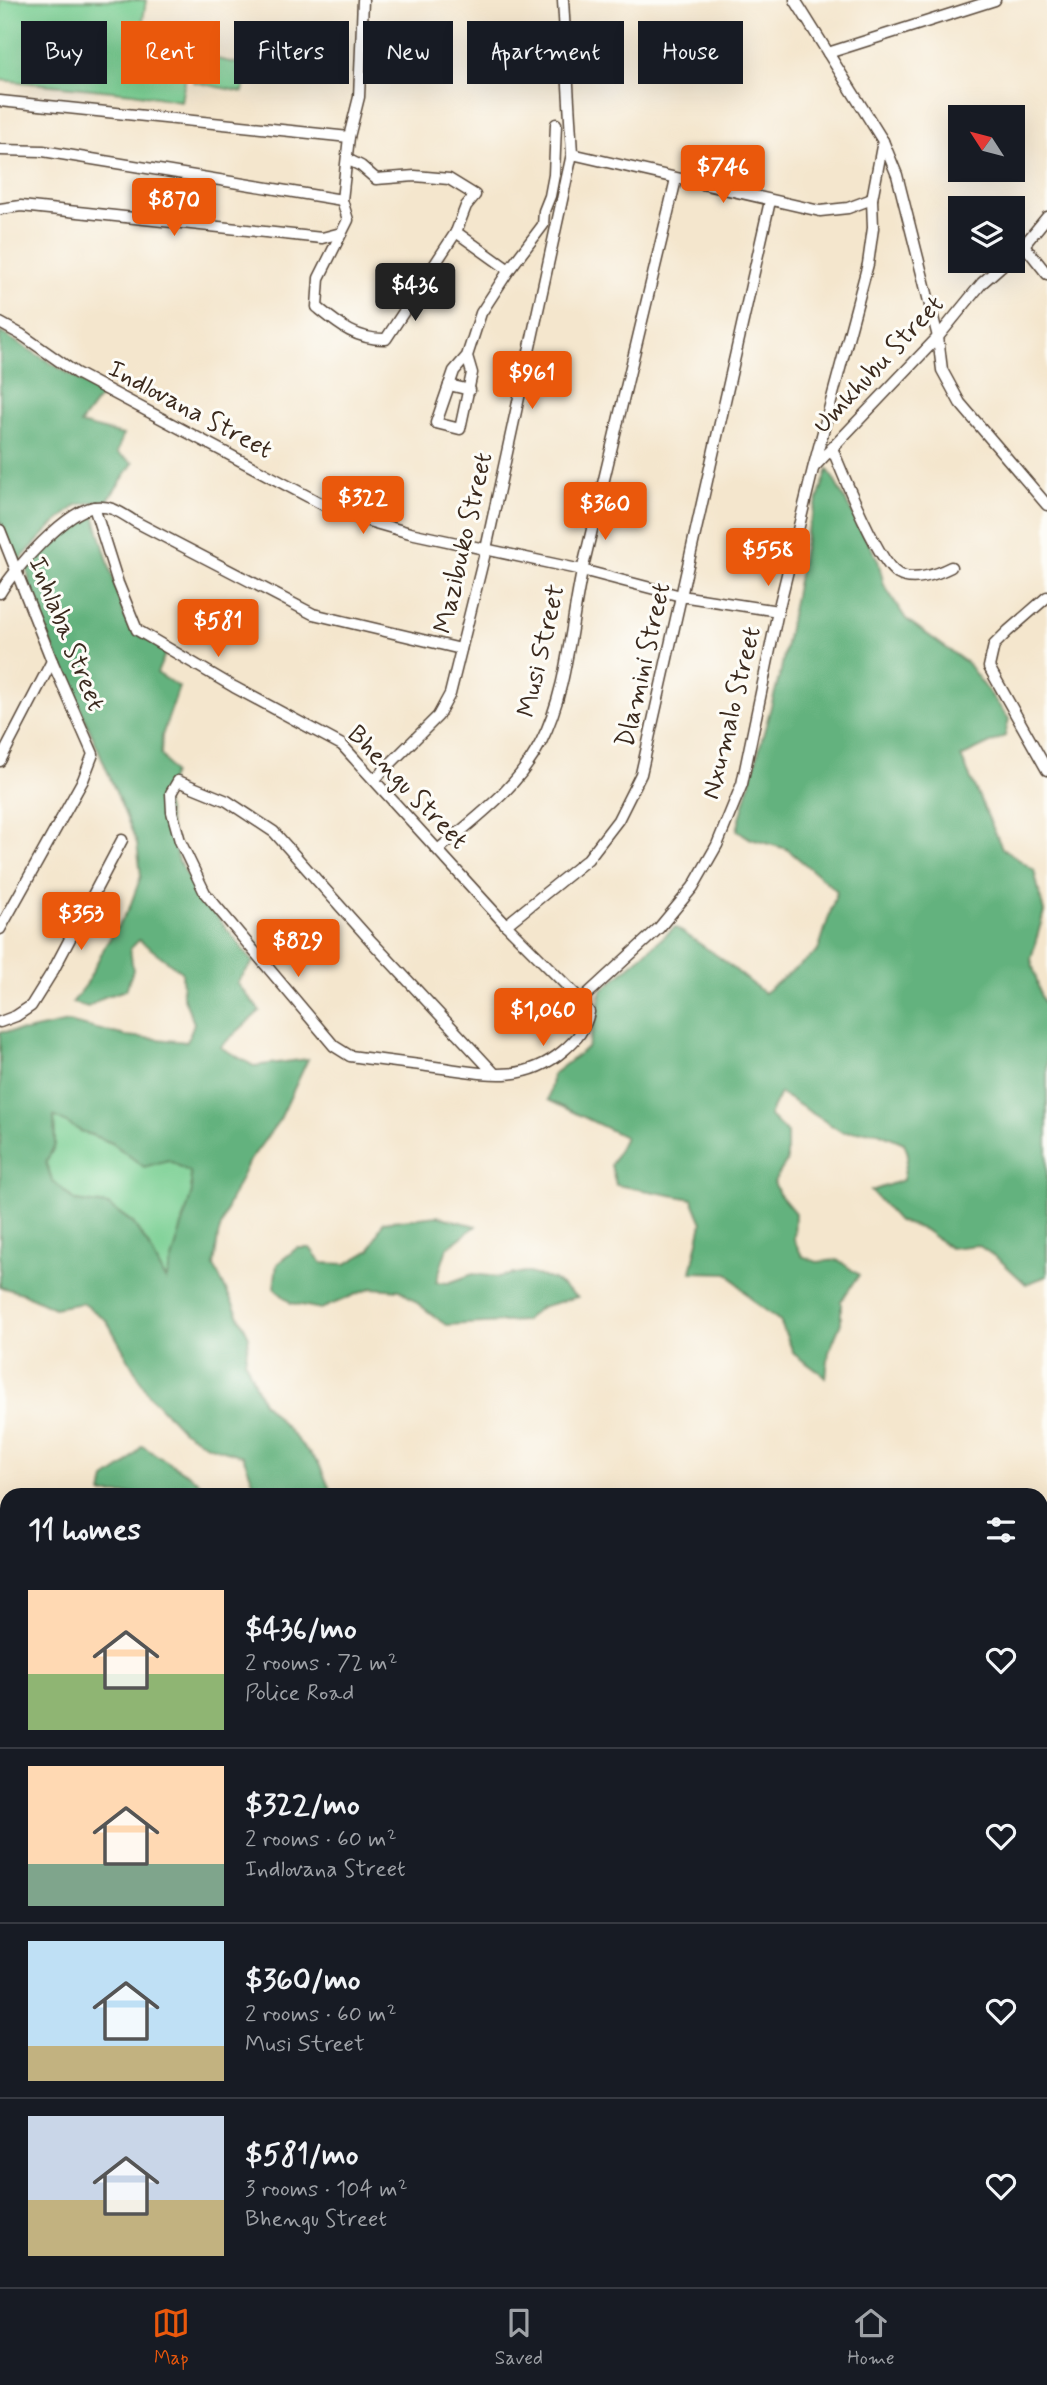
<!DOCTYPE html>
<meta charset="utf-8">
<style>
body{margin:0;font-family:Mynerve,sans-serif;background:#242831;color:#f1f3f6;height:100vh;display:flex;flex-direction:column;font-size:26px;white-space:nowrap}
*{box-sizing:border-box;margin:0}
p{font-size:23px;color:#9ea1a6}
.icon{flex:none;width:38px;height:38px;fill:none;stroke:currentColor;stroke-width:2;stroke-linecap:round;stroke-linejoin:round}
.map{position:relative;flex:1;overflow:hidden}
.details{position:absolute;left:0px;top:1488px;width:1048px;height:800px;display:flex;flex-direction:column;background:#171b24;border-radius:21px 21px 0 0;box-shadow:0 7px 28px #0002}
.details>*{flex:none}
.top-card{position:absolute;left:21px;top:21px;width:1006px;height:63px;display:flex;gap:14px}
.needle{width:46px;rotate:306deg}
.buttons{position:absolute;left:948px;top:105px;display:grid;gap:14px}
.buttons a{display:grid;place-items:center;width:77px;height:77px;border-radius:0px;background:#171b24;box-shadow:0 7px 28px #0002;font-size:35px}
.price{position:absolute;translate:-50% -60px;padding:0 16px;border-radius:7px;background:#ea580c;color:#fff;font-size:23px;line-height:46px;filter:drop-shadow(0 2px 4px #0008)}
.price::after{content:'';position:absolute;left:50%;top:42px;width:21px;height:16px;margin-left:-10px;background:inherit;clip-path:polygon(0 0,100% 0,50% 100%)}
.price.on{background:#222;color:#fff}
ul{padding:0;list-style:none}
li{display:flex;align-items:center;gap:21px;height:175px;padding:0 28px}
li+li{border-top:2px solid #363941}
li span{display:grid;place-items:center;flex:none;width:196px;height:140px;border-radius:0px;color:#555}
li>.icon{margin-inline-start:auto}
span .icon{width:84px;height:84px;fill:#fffc;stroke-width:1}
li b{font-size:30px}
h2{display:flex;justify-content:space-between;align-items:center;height:84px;padding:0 28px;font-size:30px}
.pill{padding:0 24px;border-radius:0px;background:#171b24;box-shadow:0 7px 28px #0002;font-size:24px;line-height:63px}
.pill.on{background:#ea580c;color:#fff}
.menu{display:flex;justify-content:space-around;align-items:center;height:98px;border-top:2px solid #363941;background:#171b24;font-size:19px;color:#9ea1a6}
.menu a{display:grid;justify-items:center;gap:4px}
.menu .on{color:#ea580c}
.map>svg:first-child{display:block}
.green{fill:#7bd094;stroke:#5b7d59;stroke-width:2}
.forest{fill:#64b27e;stroke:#506e4e;stroke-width:2;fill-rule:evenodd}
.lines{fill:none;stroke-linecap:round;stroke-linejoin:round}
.stream{stroke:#78bfef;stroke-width:2.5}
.minor-casing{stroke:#574638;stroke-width:13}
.minor{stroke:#fff;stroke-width:10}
.labels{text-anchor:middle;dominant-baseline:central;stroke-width:6;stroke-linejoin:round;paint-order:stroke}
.street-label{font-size:26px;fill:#3b2a1e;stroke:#fdfcf7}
</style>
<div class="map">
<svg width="1047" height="2287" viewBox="0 0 1047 2287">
<rect width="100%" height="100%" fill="#fdfcf7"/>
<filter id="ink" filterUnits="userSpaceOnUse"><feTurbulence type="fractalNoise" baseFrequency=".0143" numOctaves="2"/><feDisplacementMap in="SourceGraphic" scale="14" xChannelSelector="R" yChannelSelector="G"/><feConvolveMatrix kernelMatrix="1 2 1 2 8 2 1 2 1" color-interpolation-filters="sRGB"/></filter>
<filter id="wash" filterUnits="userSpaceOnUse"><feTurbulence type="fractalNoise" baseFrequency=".00686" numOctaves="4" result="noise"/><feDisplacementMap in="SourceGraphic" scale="28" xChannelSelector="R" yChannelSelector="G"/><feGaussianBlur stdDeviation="1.57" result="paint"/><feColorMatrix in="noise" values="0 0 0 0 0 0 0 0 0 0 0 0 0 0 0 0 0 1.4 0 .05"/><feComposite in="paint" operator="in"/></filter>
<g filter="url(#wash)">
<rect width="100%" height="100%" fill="#f4e6cd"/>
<g class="green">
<polygon points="0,0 146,0 136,68 186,75 181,101 133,93 0,80"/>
<polygon points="199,55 248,66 243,92 193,82"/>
<polygon points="54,1115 81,1131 112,1143 144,1166 168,1160 191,1172 192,1192 166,1281 150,1248 133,1223 108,1205 75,1201 52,1180 46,1162 55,1145"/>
</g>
<g class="forest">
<polygon points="0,332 102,394 80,424 123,435 117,453 133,463 108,500 77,505 51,527 17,563 0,521"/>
<polygon points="828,469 878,560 884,585 906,619 967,663 1009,719 1005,736 961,757 1002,848 1034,870 1044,912 1031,959 1041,997 1047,1007 1047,1276 1026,1284 1001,1261 978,1245 950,1248 925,1230 898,1221 871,1191 903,1180 908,1154 904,1143 876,1131 842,1132 780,1093 769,1115 787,1133 787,1161 774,1182 779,1194 795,1213 794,1240 802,1256 817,1262 838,1260 859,1275 841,1301 841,1323 829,1352 826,1377 794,1354 780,1321 755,1303 728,1273 691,1272 702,1223 692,1199 616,1185 611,1165 625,1137 548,1100 553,1074 588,1047 602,990 675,927 719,957 764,993 818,951 837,891 787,849 751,839 737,830 781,670 807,532"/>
<path d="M 93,511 L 124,615 L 134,632 L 167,650 L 157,673 L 179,687 L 162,736 L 161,754 L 173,773 L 164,797 L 177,857 L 192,885 L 253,962 L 237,983 L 260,1011 L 220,1047 L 254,1066 L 308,1059 L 280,1119 L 248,1163 L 228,1205 L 218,1236 L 214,1266 L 249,1336 L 245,1361 L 262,1401 L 319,1464 L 332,1494 L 258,1494 L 243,1456 L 207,1445 L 182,1430 L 148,1394 L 107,1321 L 83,1303 L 54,1308 L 22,1293 L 0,1287 L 0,1032 L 26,1031 L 68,1022 L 126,1036 L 187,1042 L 194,1023 L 183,996 L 182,972 L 139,940 L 130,949 L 133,970 L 126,990 L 104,997 L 88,1007 L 72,1003 L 86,985 L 105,946 L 129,909 L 141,876 L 137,843 L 99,751 L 33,602 L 27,569 L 70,523 ZM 54,1116 L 81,1131 L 112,1143 L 144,1167 L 168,1160 L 190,1172 L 192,1192 L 166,1280 L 150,1248 L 133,1223 L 108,1205 L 75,1201 L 52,1180 L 46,1162 L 55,1145 Z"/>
<polygon points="437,1216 476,1226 447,1248 436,1282 448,1283 473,1274 498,1277 525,1272 554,1280 577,1297 541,1307 524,1321 446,1325 400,1290 371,1288 321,1309 291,1303 274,1288 277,1264 297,1248 310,1248 322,1263 346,1264 370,1250 383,1222"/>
<polygon points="142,1446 191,1476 212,1494 102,1494 105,1479 127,1464"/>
<polygon points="1047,1683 1047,1771 1041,1766 1041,1685"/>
<polygon points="0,2048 7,2049 7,2125 0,2120"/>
</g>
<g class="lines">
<g class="stream">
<polyline points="1041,2087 1047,2087"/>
<polyline points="226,2287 229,2280"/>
</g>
</g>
</g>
<g filter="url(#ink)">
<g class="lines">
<g class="minor-casing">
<g id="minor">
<polyline points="795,0 883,141 897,175 938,337 942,370 960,403 1047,505"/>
<polyline points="828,53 995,0"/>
<polyline points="0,101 349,137"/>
<polyline points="0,150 43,151 342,200"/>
<polyline points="572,154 820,211 848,208 872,199"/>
<path d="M 347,159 L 361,166 L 376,179 L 415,176 L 449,179 L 475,195 L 466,206 L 456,232 L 386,339 C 356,340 338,324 317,307 L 319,278 L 348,220 L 342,200 L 349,137 L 359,97 L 363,0"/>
<polyline points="0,209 21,206 322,238 341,233"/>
<polyline points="456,232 509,270"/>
<polyline points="1024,245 1047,274"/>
<polyline points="1013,255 1024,245 1047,217"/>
<polyline points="0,323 22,335 76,373 337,512 410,533 582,570 681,596 778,611"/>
<polyline points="467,356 472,373 460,429 436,423 454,371 467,356 481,313 509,270 543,225 544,211 550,196 554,175 556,124"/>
<polyline points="449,385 470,390"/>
<path d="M 832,448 C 842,472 878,563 898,574 C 913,583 937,574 951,567"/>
<polyline points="814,467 938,337 982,283 1007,261"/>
<path d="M 94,507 L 118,583 L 137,630 L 234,687 L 342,745 L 506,925 L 581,1000 L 589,1012 C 585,1030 577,1039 563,1051 C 523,1085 483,1073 435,1067 C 407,1063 378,1060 350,1056 L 334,1046 L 205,893 L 180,841 L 172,812 L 171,793 L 178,781 L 227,801 L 274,832 L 372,942 L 495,1074"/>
<polyline points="0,530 52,661 93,754 83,780 0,929"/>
<path d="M 0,593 C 14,569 67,510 95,507 C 111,505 121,513 134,521 L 313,614 L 461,649"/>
<polyline points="1047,597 1008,631 994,645 989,667 1047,770"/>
<polyline points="0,761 52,661"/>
<polyline points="375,779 438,716 450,694 486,549 572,154 563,0"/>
<path d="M 439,849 C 478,816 517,789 541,742 C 568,689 570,625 583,567 C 613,437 645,308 676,179"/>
<polyline points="506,925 588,859 618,820 641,774 770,201"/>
<polyline points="581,1000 659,928 693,887 717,845 742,784 778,611 813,469 868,264 873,228 872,199 883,141"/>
<polyline points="0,1022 16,1016 31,1006 54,969 122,840"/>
</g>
</g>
<use href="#minor" class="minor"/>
</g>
</g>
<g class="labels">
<g class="street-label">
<text transform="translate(879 365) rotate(-47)">Umkhubu Street</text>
<text transform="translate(190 410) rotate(28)">Indlovana Street</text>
<text transform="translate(464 543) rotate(-77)">Mazibuko Street</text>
<text transform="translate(66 634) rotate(68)">Inhlaba Street</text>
<text transform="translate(542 651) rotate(-77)">Musi Street</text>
<text transform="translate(644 665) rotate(-77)">Dlamini Street</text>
<text transform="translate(732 713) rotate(-76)">Nxumalo Street</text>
<text transform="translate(407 788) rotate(46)">Bhengu Street</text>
</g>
</g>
</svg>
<div class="buttons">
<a><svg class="needle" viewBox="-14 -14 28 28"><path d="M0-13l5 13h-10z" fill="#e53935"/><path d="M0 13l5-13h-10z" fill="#9ea1a6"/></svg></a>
<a><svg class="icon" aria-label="layers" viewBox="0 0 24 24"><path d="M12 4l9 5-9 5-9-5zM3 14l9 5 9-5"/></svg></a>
</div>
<b class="price" style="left:723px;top:205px">$746</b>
<b class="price" style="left:174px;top:238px">$870</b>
<b class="price on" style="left:415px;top:323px">$436</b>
<b class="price" style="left:532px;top:411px">$961</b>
<b class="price" style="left:363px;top:536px">$322</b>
<b class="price" style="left:605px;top:542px">$360</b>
<b class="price" style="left:768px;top:588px">$558</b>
<b class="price" style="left:218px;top:659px">$581</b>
<b class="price" style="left:81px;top:952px">$353</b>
<b class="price" style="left:298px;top:979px">$829</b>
<b class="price" style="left:543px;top:1048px">$1,060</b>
<div class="top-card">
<a class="pill">Buy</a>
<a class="pill on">Rent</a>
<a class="pill">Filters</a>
<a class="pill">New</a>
<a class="pill">Apartment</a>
<a class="pill">House</a>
</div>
<section class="details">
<h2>11 homes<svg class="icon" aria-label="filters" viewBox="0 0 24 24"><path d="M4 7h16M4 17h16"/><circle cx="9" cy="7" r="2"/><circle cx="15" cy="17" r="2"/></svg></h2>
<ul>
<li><span style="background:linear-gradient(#ffd9b3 60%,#8fb573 0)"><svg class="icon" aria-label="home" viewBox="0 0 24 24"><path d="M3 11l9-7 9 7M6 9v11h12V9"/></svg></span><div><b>$436/mo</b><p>2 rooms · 72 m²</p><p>Police Road</p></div><svg class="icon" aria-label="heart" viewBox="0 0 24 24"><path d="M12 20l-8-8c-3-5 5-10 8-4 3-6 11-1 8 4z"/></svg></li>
<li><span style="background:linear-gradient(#ffd9b3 70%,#7fa58c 0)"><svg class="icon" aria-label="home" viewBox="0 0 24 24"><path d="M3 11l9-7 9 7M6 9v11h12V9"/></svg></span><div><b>$322/mo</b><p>2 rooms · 60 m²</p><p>Indlovana Street</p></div><svg class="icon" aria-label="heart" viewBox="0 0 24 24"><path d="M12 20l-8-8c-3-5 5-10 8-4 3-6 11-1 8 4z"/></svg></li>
<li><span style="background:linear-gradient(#bfe0f5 75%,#c2b280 0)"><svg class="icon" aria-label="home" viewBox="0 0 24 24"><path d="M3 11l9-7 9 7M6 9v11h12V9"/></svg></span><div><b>$360/mo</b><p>2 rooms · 60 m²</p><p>Musi Street</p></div><svg class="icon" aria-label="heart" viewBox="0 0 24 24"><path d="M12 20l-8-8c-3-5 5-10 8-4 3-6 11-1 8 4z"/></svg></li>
<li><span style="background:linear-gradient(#c9d6e8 60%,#c2b280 0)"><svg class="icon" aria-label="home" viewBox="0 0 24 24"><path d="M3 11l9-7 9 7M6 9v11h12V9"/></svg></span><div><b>$581/mo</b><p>3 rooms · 104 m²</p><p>Bhengu Street</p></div><svg class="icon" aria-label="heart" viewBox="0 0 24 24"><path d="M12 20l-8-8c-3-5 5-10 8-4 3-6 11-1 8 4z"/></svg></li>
</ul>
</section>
</div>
<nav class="menu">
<a class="on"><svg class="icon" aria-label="map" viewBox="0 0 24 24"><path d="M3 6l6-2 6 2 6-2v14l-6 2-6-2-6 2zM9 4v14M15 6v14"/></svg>Map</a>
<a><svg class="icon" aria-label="saved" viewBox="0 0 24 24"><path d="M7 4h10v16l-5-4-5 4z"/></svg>Saved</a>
<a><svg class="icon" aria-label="home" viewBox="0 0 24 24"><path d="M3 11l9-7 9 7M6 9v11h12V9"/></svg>Home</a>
</nav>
